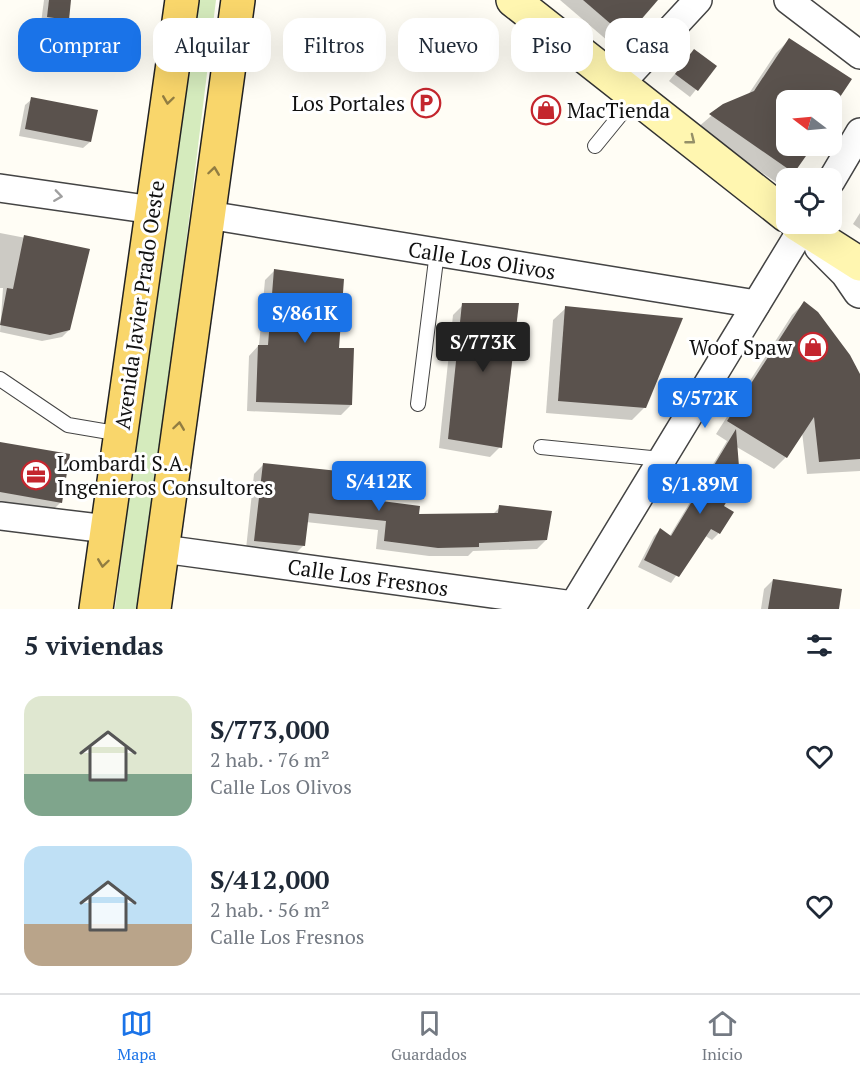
<!DOCTYPE html>
<html lang="es">
<meta charset="utf-8">
<style>
body{margin:0;font-family:"PT Serif",serif;background:#f2f2f3;color:#1f2937;height:100vh;display:flex;flex-direction:column;font-size:22px;white-space:nowrap}
*{box-sizing:border-box;margin:0}
p{font-size:20px;color:#747a83}
.icon{flex:none;width:33px;height:33px;fill:none;stroke:currentColor;stroke-width:2;stroke-linecap:round;stroke-linejoin:round}
.map{position:relative;height:609px;overflow:hidden}
.drawer{display:flex;flex-direction:column;background:#fff;flex:1}
.drawer>*{flex:none}
.top-card{position:absolute;left:18px;top:18px;width:825px;height:54px;display:flex;gap:12px}
.needle{width:39px;rotate:286deg}
.fabs{position:absolute;left:776px;top:90px;display:grid;gap:12px}
.fabs a{display:grid;place-items:center;width:66px;height:66px;border-radius:12px;background:#fff;box-shadow:0 6px 24px #0002;font-size:30px}
.price{position:absolute;translate:-50% -51px;padding:0 14px;border-radius:6px;background:#1a73e8;color:#fff;font-size:20px;line-height:39px;filter:drop-shadow(0 2px 3px #0008)}
.price::after{content:'';position:absolute;left:50%;top:36px;width:18px;height:14px;margin-left:-9px;background:inherit;clip-path:polygon(0 0,100% 0,50% 100%)}
.price.on{background:#222;color:#fff}
ul{padding:0;list-style:none}
li{display:flex;align-items:center;gap:18px;height:150px;padding:0 24px}
li span{display:grid;place-items:center;flex:none;width:168px;height:120px;border-radius:18px;color:#555}
li>.icon{margin-inline-start:auto}
span .icon{width:72px;height:72px;fill:#fffc;stroke-width:1}
li b{font-size:26px}
h2{display:flex;justify-content:space-between;align-items:center;height:72px;padding:0 24px;font-size:26px}
.pill{padding:0 21px;border-radius:18px;background:#fff;box-shadow:0 6px 24px #0002;font-size:21px;line-height:54px}
.pill.on{background:#1a73e8;color:#fff}
.menu{display:flex;justify-content:space-around;align-items:center;height:84px;border-top:2px solid #e0e1e3;background:#fff;font-size:16px;color:#747a83}
.menu a{display:grid;justify-items:center;gap:3px}
.menu .on{color:#1a73e8}
.map>svg:first-child{display:block}
.green{fill:#d5ebbd}
.shadow{fill:#0003}
.building{fill:#5a524d}
.lines{fill:none;stroke-linecap:round;stroke-linejoin:round}
.service-casing{stroke:#444;stroke-width:16}
.minor-casing{stroke:#444;stroke-width:30}
.tertiary-casing{stroke:#444;stroke-width:36}
.secondary-casing{stroke:#333;stroke-width:36}
.primary-casing{stroke:#222;stroke-width:36}
.service{stroke:#fff;stroke-width:14}
.minor{stroke:#fff;stroke-width:27}
.tertiary{stroke:#fff;stroke-width:33}
.secondary{stroke:#fff6b0;stroke-width:33}
.primary{stroke:#f9d66b;stroke-width:33}
.oneway{stroke:#917d42}
.oneway2{stroke:#948f68}
.oneway3{stroke:#a0a0a0}
.labels{text-anchor:middle;dominant-baseline:central;stroke-width:6;stroke-linejoin:round;paint-order:stroke}
.poi-label{font-size:21px;fill:#111;stroke:#fff;text-anchor:end}
.street-label{font-size:21px;fill:#111;stroke:#fff}
</style>
<div class="map">
<svg width="860" height="609" viewBox="0 0 860 609">
<rect width="100%" height="100%" fill="#fffdf5"/>
<polygon class="green" points="192,0 216,0 146,569 140,609 115,609"/>
<g class="shadow">
<polygon points="44,0 70,0 67,20 60,26 41,23"/>
<polygon points="560,0 656,0 615,47"/>
<polygon points="789,40 850,80 831,110 831,100 786,100 786,146 809,146 793,172 780,185 697,128 724,105 748,95 776,53"/>
<polygon points="694,51 715,66 690,97 669,81"/>
<polygon points="32,99 90,142 83,148 19,136 25,105"/>
<polygon points="860,213 860,229 853,224"/>
<polygon points="0,233 88,250 69,330 62,337 42,341 0,332 3,288 0,288"/>
<polygon points="275,270 351,405 341,415 247,411 249,356 259,345 265,280"/>
<polygon points="804,303 860,377 860,471 807,474 802,432 786,457 774,469 735,446 722,506 732,512 718,534 712,540 704,535 671,583 638,567 654,536 660,530 669,537 727,441 716,434 792,315"/>
<polygon points="463,305 500,447 490,457 439,448 453,315"/>
<polygon points="566,308 645,407 632,420 546,413 553,320"/>
<polygon points="0,444 61,502 51,512 0,504"/>
<polygon points="263,465 417,516 492,515 500,507 546,540 537,549 473,551 468,556 429,556 376,549 378,530 306,522 304,545 295,554 246,549 254,474"/>
<polygon points="773,580 838,609 761,609 764,589"/>
</g>
<g class="building">
<polygon points="49,0 71,0 69,20 47,17"/>
<polygon points="583,0 658,0 626,37"/>
<polygon points="789,38 852,79 838,100 786,100 786,146 813,146 794,173 709,114 723,104 754,91"/>
<polygon points="694,49 717,66 698,91 675,74"/>
<polygon points="31,97 98,110 91,142 25,129"/>
<polygon points="24,235 90,249 70,330 50,335 0,325 7,288 13,289"/>
<polygon points="274,269 344,279 339,348 354,348 352,405 256,402 258,345 268,345"/>
<polygon points="804,301 818,312 850,355 860,374 860,459 819,462 814,417 787,458 727,421"/>
<polygon points="462,303 519,303 502,448 448,439"/>
<polygon points="565,306 683,318 646,408 558,401"/>
<polygon points="736,429 740,479 724,506 734,512 720,534 711,529 679,577 644,560 660,528 671,536"/>
<polygon points="0,442 70,454 62,503 0,492"/>
<polygon points="263,463 376,475 374,500 420,506 419,514 498,513 499,505 552,511 547,540 479,543 479,547 438,548 384,541 386,521 309,513 305,546 254,541"/>
<polygon points="773,579 842,589 839,609 768,609"/>
</g>
<g class="lines">
<g class="service-casing">
<g id="service">
<polyline points="595,146 635,97"/>
<polyline points="0,379 68,425 121,434"/>
<polyline points="418,404 437,252"/>
<polyline points="541,447 661,459"/>
</g>
</g>
<g class="minor-casing">
<g id="minor">
<polyline points="788,0 860,55"/>
<polyline points="620,84 698,0"/>
<polyline points="831,181 860,132"/>
<polyline points="0,188 153,210"/>
<polyline points="208,215 756,304"/>
<polyline points="0,516 107,529"/>
<polyline points="163,549 573,605"/>
<polyline points="571,609 805,224"/>
</g>
</g>
<g class="tertiary-casing">
<polyline id="tertiary" points="821,246 847,272 860,291"/>
</g>
<g class="secondary-casing">
<g id="secondary">
<polyline points="513,0 786,215"/>
<polyline points="797,224 860,264"/>
</g>
</g>
<g class="primary-casing">
<g id="primary">
<polyline points="96,609 182,0"/>
<polyline points="154,609 238,0"/>
</g>
</g>
<use href="#service" class="service"/>
<use href="#minor" class="minor"/>
<use href="#tertiary" class="tertiary"/>
<use href="#secondary" class="secondary"/>
<use href="#primary" class="primary"/>
</g>
<defs><path id="oneway-chevron" d="M-2-3.5L2.5 0L-2 3.5" fill="none" stroke-width="1.6" stroke-linecap="round" stroke-linejoin="round" transform="scale(1.5)"/></defs>
<g class="oneway">
<use href="#oneway-chevron" transform="translate(168 100) rotate(98)"/>
<use href="#oneway-chevron" transform="translate(214 171) rotate(-82)"/>
<use href="#oneway-chevron" transform="translate(179 426) rotate(-82)"/>
<use href="#oneway-chevron" transform="translate(103 563) rotate(98)"/>
</g>
<use class="oneway2" href="#oneway-chevron" transform="translate(691 140) rotate(38)"/>
<use class="oneway3" href="#oneway-chevron" transform="translate(58 196) rotate(8)"/>
<defs>
<g id="parking-ring" transform="scale(1.5)"><circle r="9.5" fill="#fff" stroke="#c4262e" stroke-width="1.5"/><path d="M-3.5-5.5H1a3.5 3.5 0 0 1 0 7H-1V5.5H-3.5ZM-1-3.4V-.6H.8a1.4 1.4 0 0 0 0-2.8Z" fill="#c4262e"/></g>
<g id="shop-ring" transform="scale(1.5)"><circle r="9.5" fill="#fff" stroke="#c4262e" stroke-width="1.5"/><path d="M-5-2.5h2.3a2.7 3.5 0 0 1 5.4 0H5L5.5 6h-11ZM-1.5-2.5h3a1.5 2.3 0 0 0-3 0Z" fill="#c4262e"/></g>
<g id="office-ring" transform="scale(1.5)"><circle r="9.5" fill="#fff" stroke="#c4262e" stroke-width="1.5"/><path d="M-6-3h4V-5.5h4V-3h4V5H-6ZM-1-4.5V-3h2v-1.5ZM-6 0V1H6V0Z" fill="#c4262e"/></g>
</defs>
<g fill-rule="evenodd">
<use href="#parking-ring" x="426" y="103"/>
<use href="#shop-ring" x="546" y="110"/>
<use href="#shop-ring" x="813" y="347"/>
<use href="#office-ring" x="36" y="475"/>
</g>
<g class="labels">
<g class="poi-label">
<text x="405" y="103">Los Portales</text>
<text x="567" y="110" text-anchor="start">MacTienda</text>
<text x="792" y="347">Woof Spaw</text>
<text x="57" y="463" text-anchor="start">Lombardi S.A.<tspan x="57" dy="24">Ingenieros Consultores</tspan></text>
</g>
<g class="street-label">
<text transform="translate(482 260) rotate(9)">Calle Los Olivos</text>
<text transform="translate(139 305) rotate(-82)">Avenida Javier Prado Oeste</text>
<text transform="translate(368 577) rotate(8)">Calle Los Fresnos</text>
</g>
</g>
</svg>
<div class="fabs">
<a><svg class="needle" viewBox="-14 -14 28 28"><path d="M0-13l5 13h-10z" fill="#e53935"/><path d="M0 13l5-13h-10z" fill="#747a83"/></svg></a>
<a><svg class="icon" aria-label="locate" viewBox="0 0 24 24"><circle cx="12" cy="12" r="6"/><path d="M12 2v4M12 18v4M2 12h4M18 12h4"/></svg></a>
</div>
<b class="price" style="left:305px;top:344px">S/861K</b>
<b class="price on" style="left:483px;top:373px">S/773K</b>
<b class="price" style="left:705px;top:429px">S/572K</b>
<b class="price" style="left:379px;top:512px">S/412K</b>
<b class="price" style="left:700px;top:515px">S/1.89M</b>
<div class="top-card">
<a class="pill on">Comprar</a>
<a class="pill">Alquilar</a>
<a class="pill">Filtros</a>
<a class="pill">Nuevo</a>
<a class="pill">Piso</a>
<a class="pill">Casa</a>
</div>
</div>
<section class="drawer">
<h2>5 viviendas<svg class="icon" aria-label="filters" viewBox="0 0 24 24"><path d="M4 7h16M4 17h16"/><circle cx="9" cy="7" r="2"/><circle cx="15" cy="17" r="2"/></svg></h2>
<ul>
<li><span style="background:linear-gradient(#dfe7d0 65%,#7fa58c 0)"><svg class="icon" aria-label="home" viewBox="0 0 24 24"><path d="M3 11l9-7 9 7M6 9v11h12V9"/></svg></span><div><b>S/773,000</b><p>2 hab. · 76 m²</p><p>Calle Los Olivos</p></div><svg class="icon" aria-label="heart" viewBox="0 0 24 24"><path d="M12 20l-8-8c-3-5 5-10 8-4 3-6 11-1 8 4z"/></svg></li>
<li><span style="background:linear-gradient(#bfe0f5 65%,#b9a48a 0)"><svg class="icon" aria-label="home" viewBox="0 0 24 24"><path d="M3 11l9-7 9 7M6 9v11h12V9"/></svg></span><div><b>S/412,000</b><p>2 hab. · 56 m²</p><p>Calle Los Fresnos</p></div><svg class="icon" aria-label="heart" viewBox="0 0 24 24"><path d="M12 20l-8-8c-3-5 5-10 8-4 3-6 11-1 8 4z"/></svg></li>
</ul>
</section>
<nav class="menu">
<a class="on"><svg class="icon" aria-label="map" viewBox="0 0 24 24"><path d="M3 6l6-2 6 2 6-2v14l-6 2-6-2-6 2zM9 4v14M15 6v14"/></svg>Mapa</a>
<a><svg class="icon" aria-label="saved" viewBox="0 0 24 24"><path d="M7 4h10v16l-5-4-5 4z"/></svg>Guardados</a>
<a><svg class="icon" aria-label="home" viewBox="0 0 24 24"><path d="M3 11l9-7 9 7M6 9v11h12V9"/></svg>Inicio</a>
</nav>
